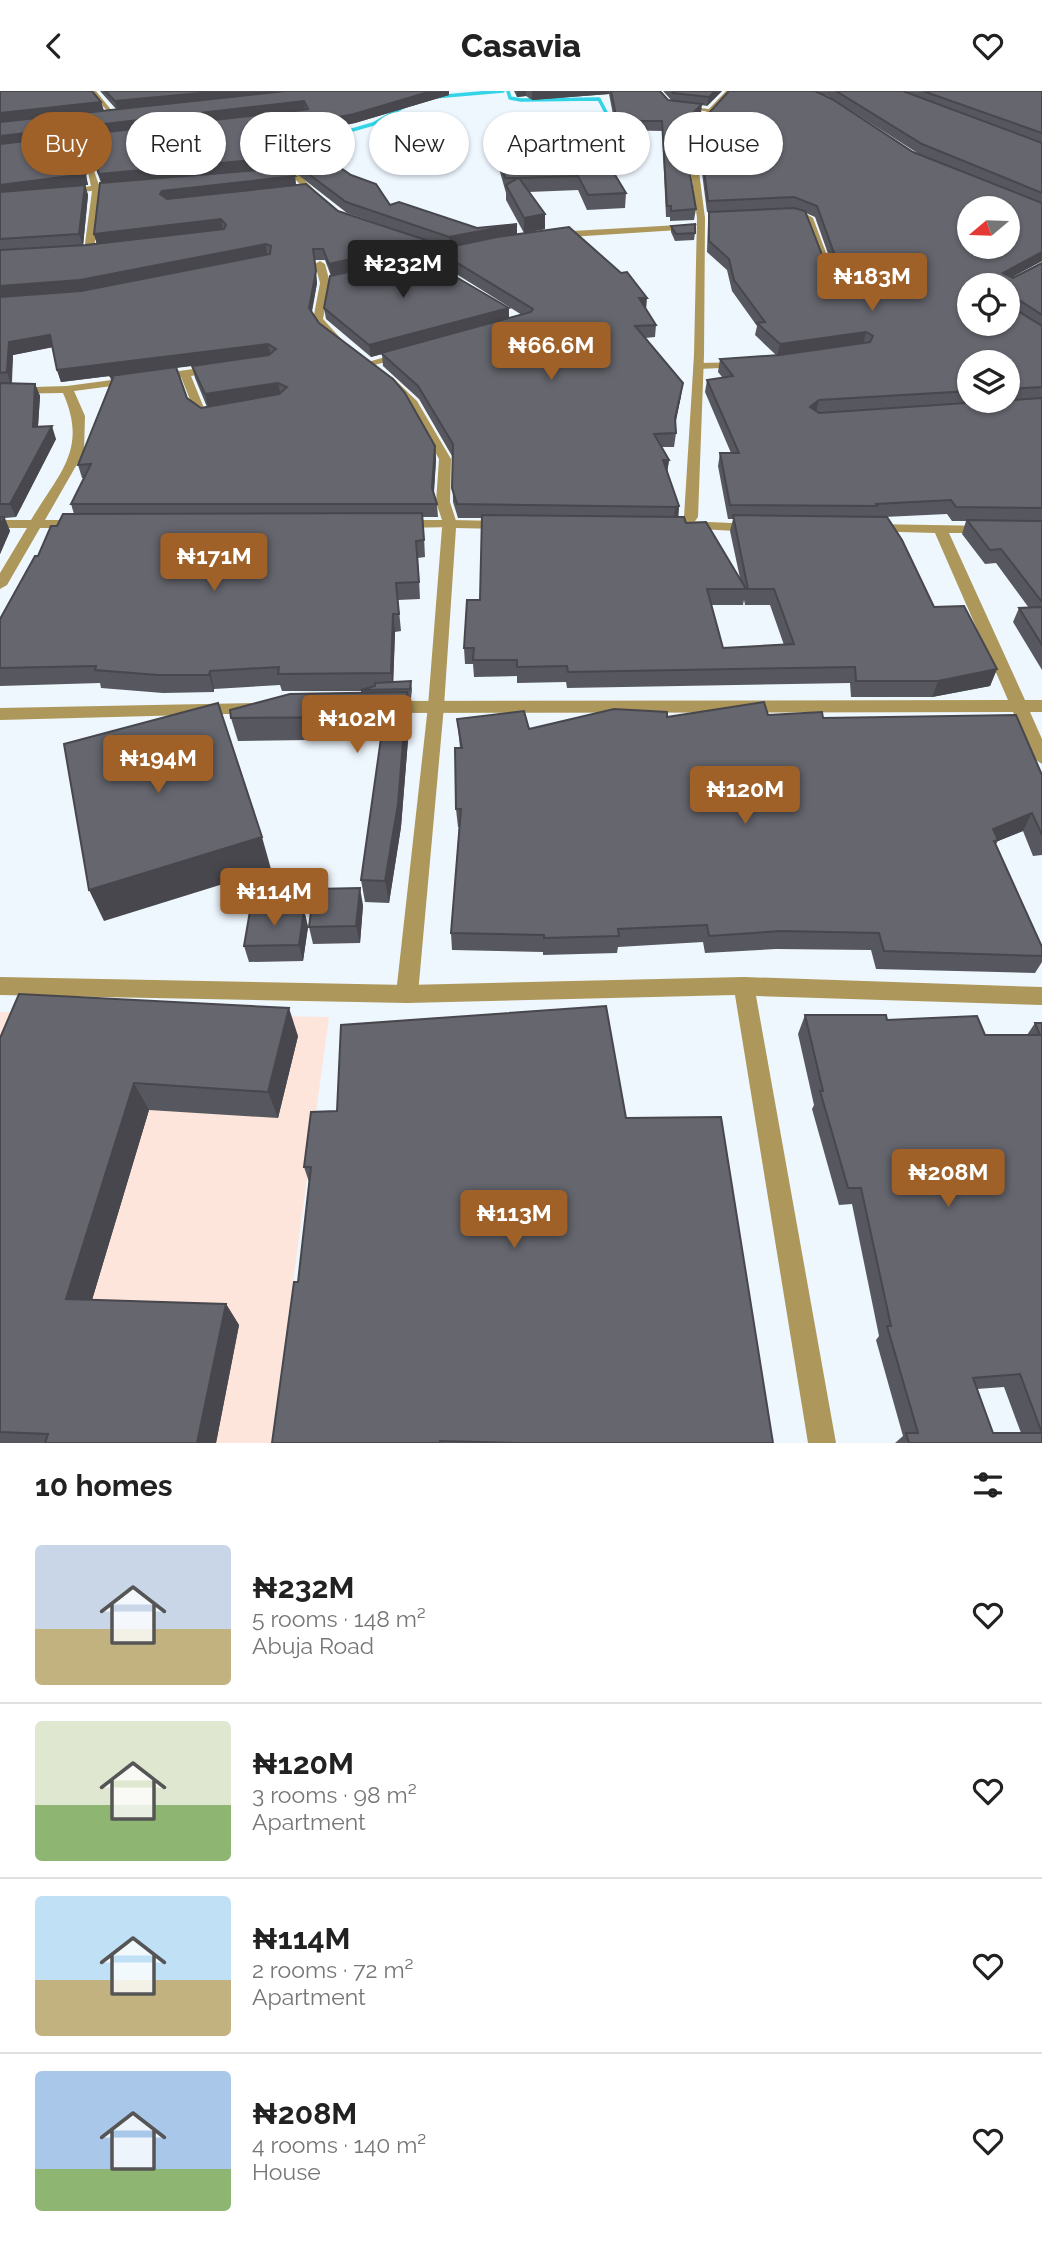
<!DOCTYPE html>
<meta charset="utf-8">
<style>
body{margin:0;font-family:Raleway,sans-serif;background:#f2f2f2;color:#222;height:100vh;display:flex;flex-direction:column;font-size:26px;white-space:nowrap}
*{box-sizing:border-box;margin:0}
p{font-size:23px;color:#767676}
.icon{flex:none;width:38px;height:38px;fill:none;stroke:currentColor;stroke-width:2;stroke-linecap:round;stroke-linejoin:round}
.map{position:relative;height:1352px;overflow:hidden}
.sheet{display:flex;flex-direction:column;background:#fff;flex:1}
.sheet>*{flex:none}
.banner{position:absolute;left:21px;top:21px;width:1001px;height:63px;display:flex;gap:14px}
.needle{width:46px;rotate:251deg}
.fabs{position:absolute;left:957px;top:105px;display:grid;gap:14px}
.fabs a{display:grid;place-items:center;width:63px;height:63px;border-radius:50%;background:#fff;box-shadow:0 2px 5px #0004;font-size:35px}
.price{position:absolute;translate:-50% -60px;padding:0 16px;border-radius:7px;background:#9f6127;color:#fff;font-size:23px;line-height:46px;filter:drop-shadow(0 2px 4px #0008)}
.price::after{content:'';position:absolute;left:50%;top:42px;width:21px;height:16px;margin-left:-10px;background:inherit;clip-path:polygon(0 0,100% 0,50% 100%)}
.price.active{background:#222;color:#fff}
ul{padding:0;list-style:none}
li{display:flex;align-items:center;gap:21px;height:175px;padding:0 35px}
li+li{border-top:2px solid #e0e0e0}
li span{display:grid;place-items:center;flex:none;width:196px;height:140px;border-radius:7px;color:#555}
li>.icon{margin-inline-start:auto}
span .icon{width:84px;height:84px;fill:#fffc;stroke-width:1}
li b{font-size:30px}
h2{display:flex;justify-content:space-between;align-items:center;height:84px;padding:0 35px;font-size:30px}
.pill{padding:0 24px;border-radius:32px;background:#fff;box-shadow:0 2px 5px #0004;font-size:24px;line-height:63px}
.pill.active{background:#9f6127;color:#fff}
header{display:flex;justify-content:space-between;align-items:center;height:91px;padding:0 35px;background:#fff;font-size:32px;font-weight:800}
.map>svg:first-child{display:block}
.commercial{fill:#fee5dc}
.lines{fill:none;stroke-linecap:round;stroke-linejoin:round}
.stream{stroke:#32d4e5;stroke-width:3.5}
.minor{fill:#ad975a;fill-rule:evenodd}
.tertiary{fill:#ad975a;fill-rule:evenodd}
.wall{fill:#57585f;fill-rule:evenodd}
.shaded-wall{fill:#47474d}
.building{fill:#65666e;stroke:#47474d;stroke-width:2;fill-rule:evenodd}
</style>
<header><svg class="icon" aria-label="back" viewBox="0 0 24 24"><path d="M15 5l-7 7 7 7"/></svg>Casavia<svg class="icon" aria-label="heart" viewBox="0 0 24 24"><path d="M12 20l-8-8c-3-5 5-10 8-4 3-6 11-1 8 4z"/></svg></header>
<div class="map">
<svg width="1042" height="1352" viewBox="0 0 1042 1352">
<rect width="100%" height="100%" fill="#eef6fe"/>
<polygon class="commercial" points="0,921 329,926 271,1352 0,1352"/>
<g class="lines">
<g class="stream">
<polyline points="508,0 510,7 521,9 599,8 611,31 626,32"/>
<polyline points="434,6 503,0"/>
<polyline points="297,55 373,33 414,10"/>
</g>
<g class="minor">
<polygon points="89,0 96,0 116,25 112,25"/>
<polygon points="653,0 660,0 671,13 716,19 713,21 667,16"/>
<polygon points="305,22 307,25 284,29 304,45 301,49 277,30 253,30"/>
<polygon points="87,77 93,77 99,94 122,92 126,94 100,99 94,160 89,163 84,160 92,100 63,102 59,100 91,95"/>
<polygon points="268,79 296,80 324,109 317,111 291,84 265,83"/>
<polygon points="800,119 813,127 844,210 835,208 805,128 781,122"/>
<polygon points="697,133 694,138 554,147 550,144 554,141"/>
<polygon points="409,144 452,161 454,163 446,165 406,149"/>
<polygon points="320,170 325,173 330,192 323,228 343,250 338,253 313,229 320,192 315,173"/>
<polygon points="406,260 411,263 410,265 366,276 361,273"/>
<polygon points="746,271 746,275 742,276 699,278 693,275 699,272"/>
<path d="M 216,275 L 222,278 L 220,280 L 191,285 L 204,317 L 221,323 L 215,327 L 195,321 L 181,286 L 74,300 L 85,325 L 84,361 L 45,429 L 80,429 L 87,433 L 80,437 L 40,437 L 7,494 L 0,498 L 0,482 L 27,437 L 0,437 L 0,429 L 31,429 C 60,381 88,358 63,302 L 0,303 L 0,297 L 67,295 Z"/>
<polygon points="384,286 392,286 417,310 451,368 450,411 457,433 455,436 399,437 392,433 399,429 442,429 436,411 439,368 408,314 384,290"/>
<polygon points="685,430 755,433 762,437 755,441 680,437 680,431"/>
<polygon points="871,433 991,435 993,438 986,442 949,442 1025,609 1042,609 1042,621 1030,621 1042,648 1042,673 1033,667 1013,621 385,622 377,616 385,610 1008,609 935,442 866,440 864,437"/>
<polygon points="255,612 261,614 263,618 261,622 0,629 0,617"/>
<polygon points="0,886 407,894 744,886 1042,896 1042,914 756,905 836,1352 808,1352 735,904 407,912 0,904"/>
</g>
<g class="tertiary">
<polygon points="726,0 733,0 694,42 705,127 704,264 698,426 690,437 664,441 657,437 659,434 681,431 684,426 694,264 697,127 686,42"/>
<polygon points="450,429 503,430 510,434 503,438 456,437 444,615 418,903 414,910 407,912 400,910 396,903 428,615 442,437 445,430"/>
</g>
</g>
<g class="wall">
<path d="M 0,0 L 101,11 L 104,20 L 116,18 L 100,0 L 451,0 L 449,0 L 449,4 L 355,32 L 305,42 L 290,31 L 290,21 L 275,23 L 295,45 L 390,114 L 477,137 L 517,133 L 517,144 L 646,218 L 656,234 L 655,246 L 645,247 L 681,305 L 675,332 L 676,342 L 674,356 L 661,356 L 669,369 L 667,381 L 679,415 L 678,426 L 686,432 L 740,487 L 730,440 L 733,428 L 728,428 L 718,375 L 720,362 L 731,362 L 705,301 L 707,289 L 723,287 L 718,281 L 720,268 L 776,264 L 755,244 L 757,235 L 732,200 L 727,179 L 707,161 L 708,132 L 709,121 L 793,117 L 707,121 L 697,43 L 698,34 L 729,0 L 1042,0 L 1042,170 L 1012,186 L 1042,172 L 1042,579 L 1013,531 L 1019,517 L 1029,517 L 996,472 L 985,473 L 962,443 L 966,430 L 952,430 L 947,423 L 884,426 L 934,516 L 997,578 L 990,595 L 932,606 L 851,606 L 850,592 L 567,597 L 566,591 L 517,592 L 517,585 L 474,586 L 473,573 L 465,573 L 464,557 L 480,509 L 482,427 L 458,427 L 453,411 L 452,365 L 419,308 L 383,275 L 382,263 L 371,266 L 326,228 L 324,217 L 331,185 L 325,169 L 315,169 L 317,192 L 312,221 L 319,232 L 435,355 L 436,369 L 434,402 L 437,413 L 438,426 L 423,426 L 425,466 L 418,467 L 420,508 L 398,509 L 401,540 L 395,541 L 393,591 L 411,590 L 412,599 L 411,607 L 408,607 L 410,624 L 401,736 L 389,812 L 365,811 L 361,789 L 381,648 L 238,650 L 231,627 L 361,602 L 361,600 L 282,600 L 280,594 L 214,598 L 214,601 L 163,602 L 101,597 L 100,592 L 0,595 L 0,528 L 57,435 L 74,423 L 71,413 L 84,387 L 82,387 L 78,374 L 111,290 L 110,285 L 134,282 L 61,291 L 57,279 L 52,256 L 13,264 L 12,292 L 35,293 L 40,305 L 38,336 L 56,348 L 16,426 L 5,427 L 10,440 L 0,463 ZM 819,2 L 828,5 L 919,63 L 913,61 ZM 89,75 L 96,78 L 101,92 L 94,143 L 97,153 L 83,155 L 88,104 L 85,94 L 88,94 L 84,78 ZM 288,76 L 347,122 L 423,148 L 338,120 L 296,94 L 295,85 L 284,77 ZM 806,122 L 815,126 L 841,199 L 835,197 ZM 429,150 L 448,157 L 436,159 L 437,171 L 522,224 L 509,227 L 347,181 L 430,161 ZM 970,271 L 1008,271 L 1008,310 L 970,310 ZM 192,275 L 195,287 L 207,316 L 201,317 L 187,307 L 176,277 ZM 744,509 L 745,514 L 770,514 L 784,554 L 723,557 L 711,514 L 743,514 Z"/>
<polygon points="514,0 660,0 668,9 672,10 663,0 722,0 707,15 701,14 701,22 685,38 684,45 696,118 694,129 670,130 670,126 666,126 662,40 616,39 609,3 532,9 526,5 517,6"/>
<polygon points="496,54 626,102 625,117 587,119 578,99 529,101 545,123 545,138 524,142 506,109 506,102 496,67"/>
<polygon points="671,135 695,142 694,149 675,150 671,141"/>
<polygon points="768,624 823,627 1042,684 1042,764 1033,765 1023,740 998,750 996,753 1042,856 1042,871 1035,882 876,878 871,859 776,858 705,862 703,851 618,856 617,862 543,864 543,861 452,859 451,842 459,736 458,736 456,718 460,657 457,628 529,638 667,626"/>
<polygon points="363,814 360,852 313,853 309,836"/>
<polygon points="304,819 308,836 303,870 249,871 244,855"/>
<path d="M 805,924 L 887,929 L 985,944 L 1027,944 L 1035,932 L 1042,932 L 1042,1352 L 895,1352 L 903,1345 L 876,1249 L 879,1245 L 852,1113 L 839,1114 L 812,1018 L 814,1014 L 798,943 ZM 1004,1296 L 1021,1342 L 993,1342 L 977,1298 Z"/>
<polygon points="298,945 278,1027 149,1019 92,1209 226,1213 239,1234 216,1352 0,1352 0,947"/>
<polygon points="626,1027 773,1352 272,1352 298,1191 309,1091 304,1076"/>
</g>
<g class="shaded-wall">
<polygon points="222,0 316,0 117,19 115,10"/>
<polygon points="432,0 451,0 449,0 449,4 355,32 305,42 304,33"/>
<polygon points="517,0 526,0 526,5 517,6"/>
<polygon points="532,0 609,0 609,3 532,9"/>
<polygon points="715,0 722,0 707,15 709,6"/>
<polygon points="304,10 305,19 0,55 0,45"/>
<polygon points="101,11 104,20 0,31 0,22"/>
<polygon points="702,13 701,22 685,38 682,52 686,29"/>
<polygon points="86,65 89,75 84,78 81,68"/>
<polygon points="286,66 288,76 102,93 99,83"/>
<polygon points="86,83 88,94 85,94 88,104 83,155 79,143 0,105 0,94"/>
<polygon points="295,85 296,95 162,113 160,103 162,100"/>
<polygon points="545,123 545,138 524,142 524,127"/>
<polygon points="221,128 223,138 97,154 94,143"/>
<polygon points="517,133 517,144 449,157 449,146"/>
<polygon points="429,150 430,161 331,185 329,173"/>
<polygon points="266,153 267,164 84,200 0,207 0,195"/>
<polygon points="313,158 317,192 310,229 309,217"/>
<polygon points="1042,161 1042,170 999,193 1003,182"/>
<polygon points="639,207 647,207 646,219"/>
<polygon points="509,217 509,229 371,266 369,254"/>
<polygon points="866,241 863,253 777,265 780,253"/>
<polygon points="50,244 54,256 13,264 11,294 7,281 9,251"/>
<polygon points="268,253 271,265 61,291 57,279"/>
<polygon points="278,292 281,304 208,316 205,303"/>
<polygon points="683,292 681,305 674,340 675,327"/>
<polygon points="35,293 40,305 37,349 33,336"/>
<polygon points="819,309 816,321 810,316"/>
<polygon points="52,335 56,348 16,426 10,413"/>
<polygon points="435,355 436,369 433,411 432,397"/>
<polygon points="663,369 669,369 667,383"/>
<polygon points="679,415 678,429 674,430 675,416"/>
<polygon points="4,426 10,440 0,463 0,436"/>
<polygon points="393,523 395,541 393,599 391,582"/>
<polygon points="997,578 990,595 932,606 938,590"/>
<polygon points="210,580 214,598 214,601 209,584"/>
<polygon points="407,601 410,624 401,736 389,812 385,790"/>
<polygon points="1032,722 1023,740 998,750 993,738"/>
<polygon points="262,746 271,778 104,830 89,799"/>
<polygon points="360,797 363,814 360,852 356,835"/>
<polygon points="304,819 308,836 303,870 299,854"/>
<polygon points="289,917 298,945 278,1027 268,1001"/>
<polygon points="134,992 149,1019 86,1229 66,1208"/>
<polygon points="226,1213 239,1234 216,1352 197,1352"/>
</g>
<g class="building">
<polygon points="0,0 92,0 101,11 0,22"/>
<polygon points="105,0 222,0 115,10"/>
<polygon points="285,0 432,0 354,23 304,33 289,21 308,18 304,10 0,45 0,31"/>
<polygon points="611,0 660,0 668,9 702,13 686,29 683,42 696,118 671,120 671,115 667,115 662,30 617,30"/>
<polygon points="672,0 715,0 709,6 673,2"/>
<path d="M 729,0 L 815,0 L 832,8 L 913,61 L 1042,112 L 1042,161 L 1003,182 L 1013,187 L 1042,172 L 1042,224 L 1010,203 L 1010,215 L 1042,235 L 1042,296 L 1008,298 L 1008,271 L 970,271 L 970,300 L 819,309 L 810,316 L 819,322 L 1042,307 L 1042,417 L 956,416 L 951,409 L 876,413 L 877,415 L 730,414 L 720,362 L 739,362 L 707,289 L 733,285 L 720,268 L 780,264 L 870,251 L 873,245 L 866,241 L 780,253 L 757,232 L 765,231 L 734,189 L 729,168 L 709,150 L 709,121 L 794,117 L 805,120 L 835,197 L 848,201 L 817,115 L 794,106 L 708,110 L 698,34 ZM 970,117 L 1008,117 L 1008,156 L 970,156 ZM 970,194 L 1008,194 L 1008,233 L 970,233 Z"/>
<polygon points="836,0 903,0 1042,52 1042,102 922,53"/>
<polygon points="923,0 1042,0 1042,42"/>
<polygon points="275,22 295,41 290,42 351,84 376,93 390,114 399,111 477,137 517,133 449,146 346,111 286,66 99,83 94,68 86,65 81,68 86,83 0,94 0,53"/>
<polygon points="594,49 626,102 588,104 578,85 519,87 545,123 524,127 506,94 518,87 505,87 496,54"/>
<polygon points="284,77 295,85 162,100 160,103 167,108 306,93 338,120 429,150 329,173 323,158 313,158 316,180 309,217 319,232 393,288 405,302 435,355 432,397 437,413 71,413 91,373 78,374 113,287 110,285 176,276 187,307 201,317 279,303 287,296 278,292 205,303 192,275 269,264 276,258 268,253 57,279 50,244 9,251 7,281 0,282 0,206 81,200 270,163 271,155 266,153 80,189 0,195 0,159 86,154 224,138 226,134 221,128 94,143 100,92"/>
<polygon points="85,94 79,143 0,148 0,101"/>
<polygon points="695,133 695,142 676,143 671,135"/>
<polygon points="569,136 621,182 627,181 647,207 639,207 656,234 635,235 683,292 675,327 676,342 654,343 669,369 663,369 679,415 675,416 457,413 452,397 453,353 418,295 381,262 531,221 533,218 436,159 497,146"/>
<polygon points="420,165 509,217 369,254 324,217 330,185"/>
<polygon points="0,292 35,293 33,336 52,335 10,413 0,413"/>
<polygon points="422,422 424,449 416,450 419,491 396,492 399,523 393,523 391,582 278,583 279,576 210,580 209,584 158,584 95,579 96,575 0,577 0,528 35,465 38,465 51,435 57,435 63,423"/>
<polygon points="482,424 684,426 686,432 706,431 746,498 707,498 723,557 794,553 774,498 748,498 733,424 887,426 902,449 934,516 964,515 997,578 938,590 856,590 855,576 568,581 567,575 517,576 517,569 473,569 474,557 464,557 467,509 480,509"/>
<polygon points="0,426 4,426 0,436"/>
<polygon points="967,429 1042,430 1042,511 1001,458 990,459"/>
<polygon points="1042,516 1042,554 1019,517"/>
<polygon points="411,590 410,598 361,599 375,595 375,592"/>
<polygon points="407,601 398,713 385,790 361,789 384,626 231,627 230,619 290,603"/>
<polygon points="764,611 768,624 822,621 823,627 1016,624 1042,684 1042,744 1032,722 993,738 998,749 994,750 1042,856 1042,865 884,860 879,842 781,840 709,845 707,834 618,838 619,845 544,847 544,844 451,842 461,718 456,718 455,657 462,657 457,628 524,620 529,638 614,618 667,621 667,626"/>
<polygon points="218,612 262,746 89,799 64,653"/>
<polygon points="360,797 356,835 309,836 314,798"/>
<polygon points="304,819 299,854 244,855 250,820"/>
<polygon points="19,903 289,917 268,1001 134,992 66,1208 226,1213 197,1352 45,1352 48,1343 0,1341 0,947"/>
<polygon points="606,915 626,1027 721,1026 773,1352 517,1352 440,1350 440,1352 272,1352 294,1191 298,1191 311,1076 304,1076 311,1021 337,1020 341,934"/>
<path d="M 805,924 L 886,924 L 887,929 L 977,925 L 985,944 L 1040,944 L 1035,932 L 1042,932 L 1042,1352 L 909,1352 L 906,1342 L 918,1342 L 887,1235 L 891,1235 L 861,1097 L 848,1097 L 820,1000 L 823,1000 ZM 1020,1283 L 1042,1342 L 993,1342 L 973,1287 Z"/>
</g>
</svg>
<div class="fabs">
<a><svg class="needle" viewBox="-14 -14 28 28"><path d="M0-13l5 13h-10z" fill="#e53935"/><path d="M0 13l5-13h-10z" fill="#767676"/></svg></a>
<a><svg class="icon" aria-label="locate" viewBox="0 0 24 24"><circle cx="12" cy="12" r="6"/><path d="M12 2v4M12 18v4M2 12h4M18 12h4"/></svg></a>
<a><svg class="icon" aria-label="layers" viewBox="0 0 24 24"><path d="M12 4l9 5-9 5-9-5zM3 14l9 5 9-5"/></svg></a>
</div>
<b class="price active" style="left:403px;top:209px">₦232M</b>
<b class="price" style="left:872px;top:222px">₦183M</b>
<b class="price" style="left:551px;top:291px">₦66.6M</b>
<b class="price" style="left:214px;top:502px">₦171M</b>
<b class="price" style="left:357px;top:664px">₦102M</b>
<b class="price" style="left:158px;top:704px">₦194M</b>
<b class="price" style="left:745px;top:735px">₦120M</b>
<b class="price" style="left:274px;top:837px">₦114M</b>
<b class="price" style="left:948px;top:1118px">₦208M</b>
<b class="price" style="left:514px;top:1159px">₦113M</b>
<div class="banner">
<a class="pill active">Buy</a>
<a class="pill">Rent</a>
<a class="pill">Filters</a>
<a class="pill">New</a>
<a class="pill">Apartment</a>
<a class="pill">House</a>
</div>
</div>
<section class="sheet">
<h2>10 homes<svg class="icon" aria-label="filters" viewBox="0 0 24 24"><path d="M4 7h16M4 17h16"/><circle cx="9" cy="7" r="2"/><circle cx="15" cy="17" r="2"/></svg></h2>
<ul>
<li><span style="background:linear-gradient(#c9d6e8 60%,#c2b280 0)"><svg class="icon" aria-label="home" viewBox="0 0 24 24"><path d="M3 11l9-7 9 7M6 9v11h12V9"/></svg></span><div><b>₦232M</b><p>5 rooms · 148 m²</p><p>Abuja Road</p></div><svg class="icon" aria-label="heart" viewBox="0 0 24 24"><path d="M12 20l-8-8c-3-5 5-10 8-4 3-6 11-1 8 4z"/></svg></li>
<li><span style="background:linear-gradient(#dfe7d0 60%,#8fb573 0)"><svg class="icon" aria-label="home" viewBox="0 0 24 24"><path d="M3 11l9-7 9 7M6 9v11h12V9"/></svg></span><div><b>₦120M</b><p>3 rooms · 98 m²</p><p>Apartment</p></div><svg class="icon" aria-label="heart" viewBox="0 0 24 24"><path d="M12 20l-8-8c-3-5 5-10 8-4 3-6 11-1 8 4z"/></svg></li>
<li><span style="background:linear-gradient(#bfe0f5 60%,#c2b280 0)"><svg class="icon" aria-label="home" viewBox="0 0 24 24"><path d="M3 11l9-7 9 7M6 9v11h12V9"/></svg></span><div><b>₦114M</b><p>2 rooms · 72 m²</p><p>Apartment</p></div><svg class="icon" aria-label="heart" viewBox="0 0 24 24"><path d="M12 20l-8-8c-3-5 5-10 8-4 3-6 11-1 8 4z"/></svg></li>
<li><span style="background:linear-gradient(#a9c7e8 70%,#8fb573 0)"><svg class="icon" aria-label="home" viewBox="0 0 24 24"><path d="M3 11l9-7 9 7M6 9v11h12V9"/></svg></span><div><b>₦208M</b><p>4 rooms · 140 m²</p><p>House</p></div><svg class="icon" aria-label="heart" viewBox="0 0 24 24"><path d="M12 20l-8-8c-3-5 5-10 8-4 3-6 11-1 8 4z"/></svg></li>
</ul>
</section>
